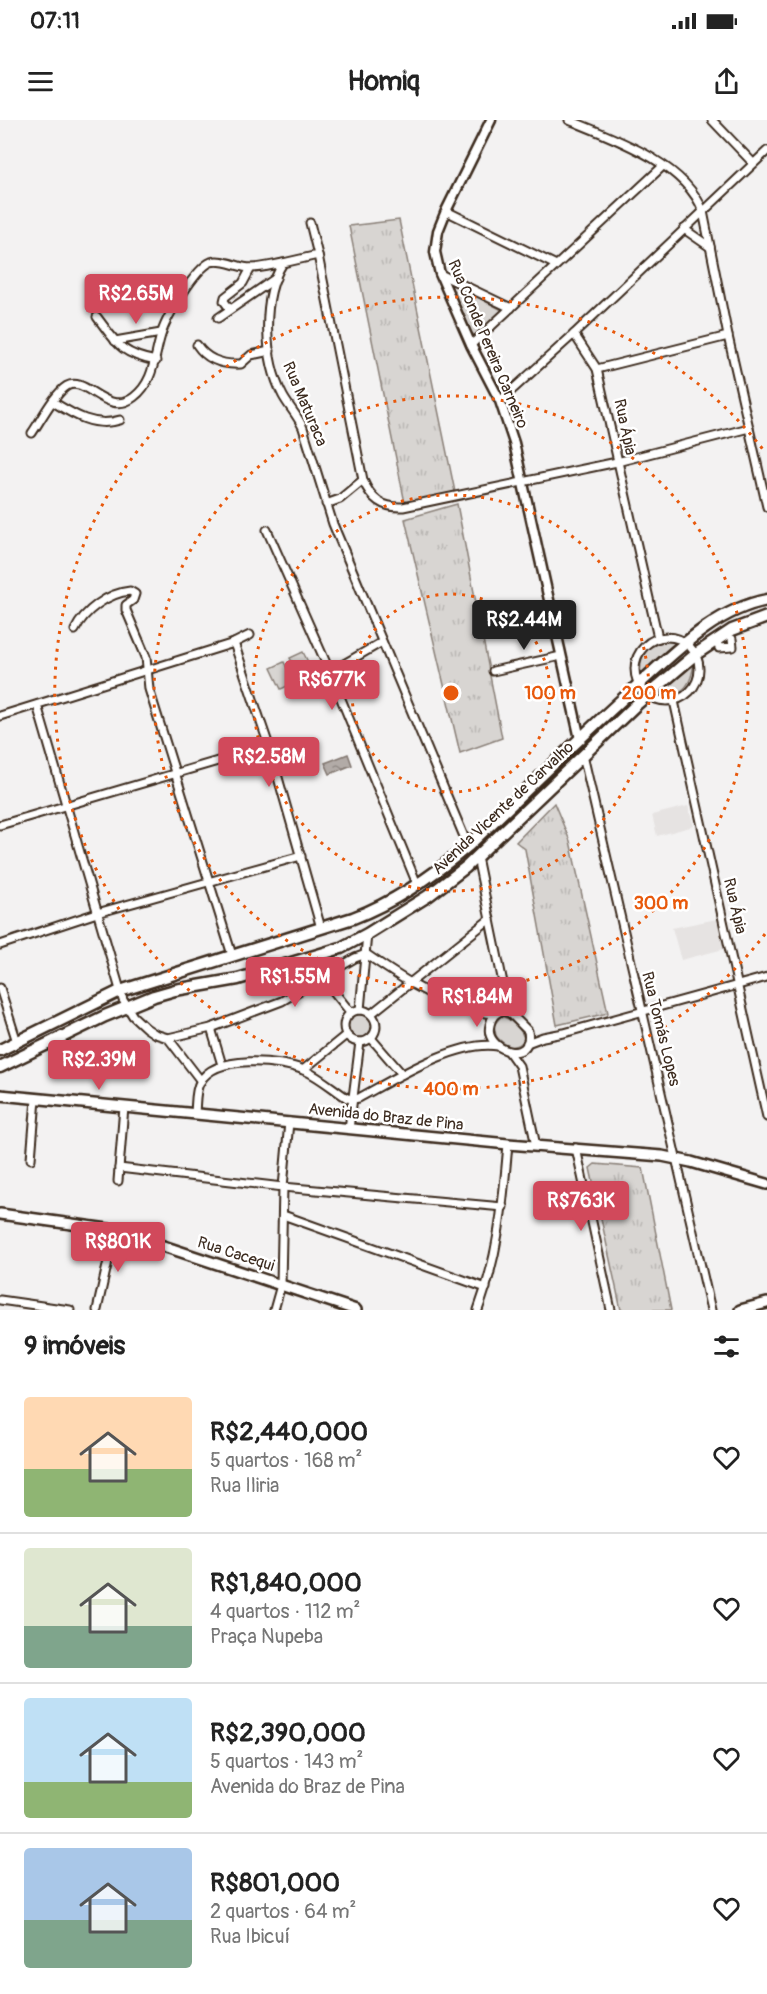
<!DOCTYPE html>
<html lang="pt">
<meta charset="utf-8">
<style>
body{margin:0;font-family:Pangolin,sans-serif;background:#f6f6f6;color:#222;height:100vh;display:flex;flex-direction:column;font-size:22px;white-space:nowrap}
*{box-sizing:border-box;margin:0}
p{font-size:20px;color:#767676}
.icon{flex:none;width:33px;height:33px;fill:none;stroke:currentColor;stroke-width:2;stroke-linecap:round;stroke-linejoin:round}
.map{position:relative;height:1190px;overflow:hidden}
.details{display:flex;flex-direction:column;background:#fff;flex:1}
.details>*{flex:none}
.price{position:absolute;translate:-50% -51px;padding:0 14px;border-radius:6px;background:#d1495b;color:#fff;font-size:20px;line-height:39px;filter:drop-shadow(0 2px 3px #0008)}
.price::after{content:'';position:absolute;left:50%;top:36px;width:18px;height:14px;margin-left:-9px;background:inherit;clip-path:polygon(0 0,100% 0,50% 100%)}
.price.selected{background:#222;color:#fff}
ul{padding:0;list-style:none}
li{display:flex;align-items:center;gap:18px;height:150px;padding:0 24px}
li+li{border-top:2px solid #e0e0e0}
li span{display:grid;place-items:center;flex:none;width:168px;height:120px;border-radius:6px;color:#555}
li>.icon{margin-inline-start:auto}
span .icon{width:72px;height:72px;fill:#fffc;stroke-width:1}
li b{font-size:26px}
h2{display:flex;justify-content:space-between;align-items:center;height:72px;padding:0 24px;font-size:26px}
.status{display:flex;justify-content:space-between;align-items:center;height:42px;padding:0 30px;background:#fff;direction:ltr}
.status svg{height:16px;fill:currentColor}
header{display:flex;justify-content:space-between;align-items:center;height:78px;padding:0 24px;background:#fff;font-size:27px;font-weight:700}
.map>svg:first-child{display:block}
.built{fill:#e6e3e2}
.grass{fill:url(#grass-tufts);stroke:#8a8078;stroke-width:1.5}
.park{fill:#d8d5d2;stroke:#8a8078;stroke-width:1.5}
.water{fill:url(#water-ripples);stroke:#827770;stroke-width:1.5}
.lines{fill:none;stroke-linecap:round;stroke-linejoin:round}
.minor-casing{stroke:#3b2a1e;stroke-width:11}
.tertiary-casing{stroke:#3b2a1e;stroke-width:13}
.secondary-casing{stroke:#3b2a1e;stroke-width:14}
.primary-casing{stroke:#3b2a1e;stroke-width:15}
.minor{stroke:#fff;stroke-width:7}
.tertiary{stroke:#fff;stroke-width:8}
.secondary{stroke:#fff;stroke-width:9}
.primary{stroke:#fff;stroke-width:10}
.ring{fill:none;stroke:#e8590c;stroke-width:3;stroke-dasharray:3 6}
.labels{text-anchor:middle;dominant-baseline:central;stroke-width:5;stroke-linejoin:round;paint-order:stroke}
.street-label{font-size:16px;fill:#3b2a1e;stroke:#fff}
.centre{fill:#e8590c;stroke:#fff;stroke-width:3}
.ring-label{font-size:18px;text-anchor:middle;font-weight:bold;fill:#e8590c;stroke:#fff;stroke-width:5;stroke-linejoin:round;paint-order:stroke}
</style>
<div class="status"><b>07:11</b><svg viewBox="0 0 49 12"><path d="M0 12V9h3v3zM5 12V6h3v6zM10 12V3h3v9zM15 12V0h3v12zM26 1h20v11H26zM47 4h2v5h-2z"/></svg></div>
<header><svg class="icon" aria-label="menu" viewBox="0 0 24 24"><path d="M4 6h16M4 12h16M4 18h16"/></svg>Homiq<svg class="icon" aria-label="share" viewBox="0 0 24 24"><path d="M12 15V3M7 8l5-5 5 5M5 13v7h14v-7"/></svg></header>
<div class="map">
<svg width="767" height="1190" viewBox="0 0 767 1190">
<defs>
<pattern id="grass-tufts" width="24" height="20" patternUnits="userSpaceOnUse" patternTransform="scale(1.5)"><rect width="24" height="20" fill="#d8d5d2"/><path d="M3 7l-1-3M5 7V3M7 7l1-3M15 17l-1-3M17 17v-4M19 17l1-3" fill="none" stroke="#bab7b4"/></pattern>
<pattern id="water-ripples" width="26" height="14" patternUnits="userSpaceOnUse" patternTransform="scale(1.5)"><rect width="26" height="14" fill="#b2aba7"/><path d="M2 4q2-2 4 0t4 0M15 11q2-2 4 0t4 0" fill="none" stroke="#928b87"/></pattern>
</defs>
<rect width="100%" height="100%" fill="#f3f2f2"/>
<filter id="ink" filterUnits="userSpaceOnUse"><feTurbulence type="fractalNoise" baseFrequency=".0167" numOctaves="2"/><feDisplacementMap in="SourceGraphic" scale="12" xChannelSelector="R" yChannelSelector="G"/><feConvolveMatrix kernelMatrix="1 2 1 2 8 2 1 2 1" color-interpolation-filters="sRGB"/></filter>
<g filter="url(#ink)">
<g class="built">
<polygon points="688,686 694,706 657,716 652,695"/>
<polygon points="717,799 724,829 681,840 672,808"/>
</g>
<g class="grass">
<polygon points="399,100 455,372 405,383 349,106"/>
<polygon points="457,384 502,618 460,633 405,399"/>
<polygon points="554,683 570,721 608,893 557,905 525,729 516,722"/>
<polygon points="595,1044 643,1048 671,1190 621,1190 590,1048"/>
</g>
<g class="park">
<polygon points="458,167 504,191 479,216 472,214 454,173"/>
<path d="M 669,521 L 681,524 L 641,557 C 638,534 647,524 669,521 Z"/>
<polygon points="303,532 314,554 301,560 290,538"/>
<path d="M 694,541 C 692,567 680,581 653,572 Z"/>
<polygon points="284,542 294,563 281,569 271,548"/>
<circle cx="360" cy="906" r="13"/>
<path d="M 501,896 C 510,898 524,911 524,920 C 516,931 504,926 496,916 L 494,905 Z"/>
</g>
<polygon class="water" points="348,634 352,645 330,654 325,643"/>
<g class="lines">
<g class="minor-casing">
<g id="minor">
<path d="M 569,0 C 613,18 685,43 703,91 L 728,216 L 767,387"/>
<polyline points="712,0 753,43"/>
<polyline points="446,91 556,145"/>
<path d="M 310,103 L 318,135 L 363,360 C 371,379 382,388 403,387 L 617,342 L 749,308"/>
<polyline points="684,109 710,127"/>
<path d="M 318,135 L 283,143 C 261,178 264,240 283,276 C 289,287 298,296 303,308 L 333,404 L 468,726"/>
<polyline points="440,154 511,188"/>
<polyline points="230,189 224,181 225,177 243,163 251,148"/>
<path d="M 97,197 C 117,224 121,234 156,241"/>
<polyline points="218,198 276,158"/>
<polyline points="574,214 597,249 658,518"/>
<polyline points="115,221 161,213"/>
<path d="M 197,225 C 207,240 223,245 241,244 L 251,235 L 270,231"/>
<polyline points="471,225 663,46"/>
<polyline points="597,249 728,216"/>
<polyline points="500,281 574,214 767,31"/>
<path d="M 53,282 C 74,295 95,308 120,300"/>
<path d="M 32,313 C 41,300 54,274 67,266 C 86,255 107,298 134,277 C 155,261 154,235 162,212 C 167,196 196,148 211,142 C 222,138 239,148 251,148 C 262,148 272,145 283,143"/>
<polyline points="326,384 340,379 363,360"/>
<polyline points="267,410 330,552 417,764"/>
<path d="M 75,510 C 84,491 108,473 130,471 L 135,474 L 133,480 L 126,485 L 126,490 L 146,537 L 149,569 L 232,835"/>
<circle cx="667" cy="549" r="32"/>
<polyline points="716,520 719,528 733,527 732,519"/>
<polyline points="234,523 269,626 321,808"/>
<polyline points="493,551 561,536"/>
<polyline points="330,552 382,522"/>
<polyline points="674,581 767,997"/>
<polyline points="37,585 123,880 133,896 146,908 155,914 168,918 201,961"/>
<polyline points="0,596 234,523 250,515"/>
<path d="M 583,635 C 625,820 670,1005 711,1190"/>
<polyline points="0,705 269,626"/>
<polyline points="477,737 508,887 511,894"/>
<polyline points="0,825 97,793 301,736"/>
<path d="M 366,834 C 398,856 428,876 465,888 C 476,891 486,895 497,893"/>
<polyline points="323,858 351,893"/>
<polyline points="0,868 17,922"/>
<circle cx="360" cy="906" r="16"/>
<polyline points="360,890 367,814"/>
<path d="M 502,891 L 510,893 L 528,911 C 534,946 483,931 490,905 C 491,898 495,893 502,891 Z"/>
<polyline points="371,894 490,799"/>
<polyline points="211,908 222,945"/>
<polyline points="168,918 211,908 282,881 355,838 366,834"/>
<polyline points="371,918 402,954"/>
<polyline points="527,923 543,917 564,913 767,857"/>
<polyline points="509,932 519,946 536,1026"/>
<polyline points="303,950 346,915"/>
<path d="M 195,993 C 196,984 195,970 200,962 C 216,934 279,940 304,950 C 320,957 333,969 347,978 L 353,979 L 359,978 C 394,959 458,919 498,926"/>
<polyline points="349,1009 360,922"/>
<polyline points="576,1028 611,1190"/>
<polyline points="31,1039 36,979"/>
<polyline points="119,1048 283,1067 503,1087"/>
<polyline points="118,1061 124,987"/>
<polyline points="283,1095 486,1168"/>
<polyline points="0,1180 70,1190"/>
<polyline points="97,1190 115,1110"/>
<polyline points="274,1190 281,1165 283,1067 289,1002"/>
<path d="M 478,1190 C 499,1134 503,1083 508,1024"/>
</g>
</g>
<g class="tertiary-casing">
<polyline id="tertiary" points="491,0 446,91 438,111 435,132 440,154 471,225 500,281 514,323 580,619"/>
</g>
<g class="secondary-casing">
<g id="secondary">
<polyline points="0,975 508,1024 662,1036 691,1042 767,1064"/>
<polyline points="0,1094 115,1110 356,1190"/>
<polyline points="740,1190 767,1183"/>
</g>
</g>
<g class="primary-casing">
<g id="primary">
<path d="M 0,930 L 120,871 L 353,798 C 395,782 434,755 468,726 C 525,672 580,617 638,565 C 676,531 715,490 767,480"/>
<polyline points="0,947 105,896 154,876 175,870 238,859 341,828 367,814 428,776 466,747 637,584 696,534 732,510 767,497"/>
</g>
</g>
<use href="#minor" class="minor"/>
<use href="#tertiary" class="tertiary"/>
<use href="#secondary" class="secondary"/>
<use href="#primary" class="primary"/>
</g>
</g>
<g class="ring">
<circle cx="451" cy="573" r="99"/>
<circle cx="451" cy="573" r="198"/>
<circle cx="451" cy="573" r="297"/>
<path d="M765 814A396 396 0 1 1 765 332"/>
</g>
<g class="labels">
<g class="street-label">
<text transform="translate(488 224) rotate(67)">Rua Conde Pereira Carneiro</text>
<text transform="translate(305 284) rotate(67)">Rua Maturaca</text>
<text transform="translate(625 307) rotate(78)">Rua Ápia</text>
<text transform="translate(503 688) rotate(-43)">Avenida Vicente de Carvalho</text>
<text transform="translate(735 786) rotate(77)">Rua Ápia</text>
<text transform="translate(661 909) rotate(76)">Rua Tomás Lopes</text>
<text transform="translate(386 997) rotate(6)">Avenida do Braz de Pina</text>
<text transform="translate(236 1134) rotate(18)">Rua Cacequi</text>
</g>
</g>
<circle cx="451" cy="573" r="9" class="centre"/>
<g class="ring-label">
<text x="550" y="579">100 m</text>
<text x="649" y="579">200 m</text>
<text x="661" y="789">300 m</text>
<text x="451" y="975">400 m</text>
</g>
</svg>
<b class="price" style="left:136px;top:205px">R$2.65M</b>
<b class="price selected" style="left:524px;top:531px">R$2.44M</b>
<b class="price" style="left:332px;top:591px">R$677K</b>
<b class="price" style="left:269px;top:668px">R$2.58M</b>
<b class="price" style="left:295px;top:888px">R$1.55M</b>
<b class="price" style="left:477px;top:908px">R$1.84M</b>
<b class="price" style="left:99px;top:971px">R$2.39M</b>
<b class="price" style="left:581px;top:1112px">R$763K</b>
<b class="price" style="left:118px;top:1153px">R$801K</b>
</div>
<section class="details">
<h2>9 imóveis<svg class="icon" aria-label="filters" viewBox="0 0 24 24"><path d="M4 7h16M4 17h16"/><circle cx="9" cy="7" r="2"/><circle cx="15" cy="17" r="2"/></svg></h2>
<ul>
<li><span style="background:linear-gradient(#ffd9b3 60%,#8fb573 0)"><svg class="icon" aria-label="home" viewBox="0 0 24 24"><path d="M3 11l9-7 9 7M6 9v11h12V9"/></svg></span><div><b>R$2,440,000</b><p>5 quartos · 168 m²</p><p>Rua Iliria</p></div><svg class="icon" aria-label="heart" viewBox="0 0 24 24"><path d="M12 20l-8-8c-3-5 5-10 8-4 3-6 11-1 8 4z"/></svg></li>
<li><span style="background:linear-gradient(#dfe7d0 65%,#7fa58c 0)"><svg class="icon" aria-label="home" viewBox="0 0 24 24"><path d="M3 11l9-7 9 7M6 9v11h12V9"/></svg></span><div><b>R$1,840,000</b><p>4 quartos · 112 m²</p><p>Praça Nupeba</p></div><svg class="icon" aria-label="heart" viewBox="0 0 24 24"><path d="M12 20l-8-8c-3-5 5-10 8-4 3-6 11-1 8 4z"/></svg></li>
<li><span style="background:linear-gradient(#bfe0f5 70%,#8fb573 0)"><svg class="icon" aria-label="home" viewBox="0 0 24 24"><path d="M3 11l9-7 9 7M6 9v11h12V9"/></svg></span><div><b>R$2,390,000</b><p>5 quartos · 143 m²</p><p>Avenida do Braz de Pina</p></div><svg class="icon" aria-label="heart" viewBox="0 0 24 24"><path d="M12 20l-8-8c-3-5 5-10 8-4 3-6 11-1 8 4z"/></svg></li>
<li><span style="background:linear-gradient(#a9c7e8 60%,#7fa58c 0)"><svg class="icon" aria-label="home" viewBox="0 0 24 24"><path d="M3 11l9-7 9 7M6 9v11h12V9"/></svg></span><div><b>R$801,000</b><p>2 quartos · 64 m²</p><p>Rua Ibicuí</p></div><svg class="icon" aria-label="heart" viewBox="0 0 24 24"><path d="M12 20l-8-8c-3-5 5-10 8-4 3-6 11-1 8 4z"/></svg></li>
</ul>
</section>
